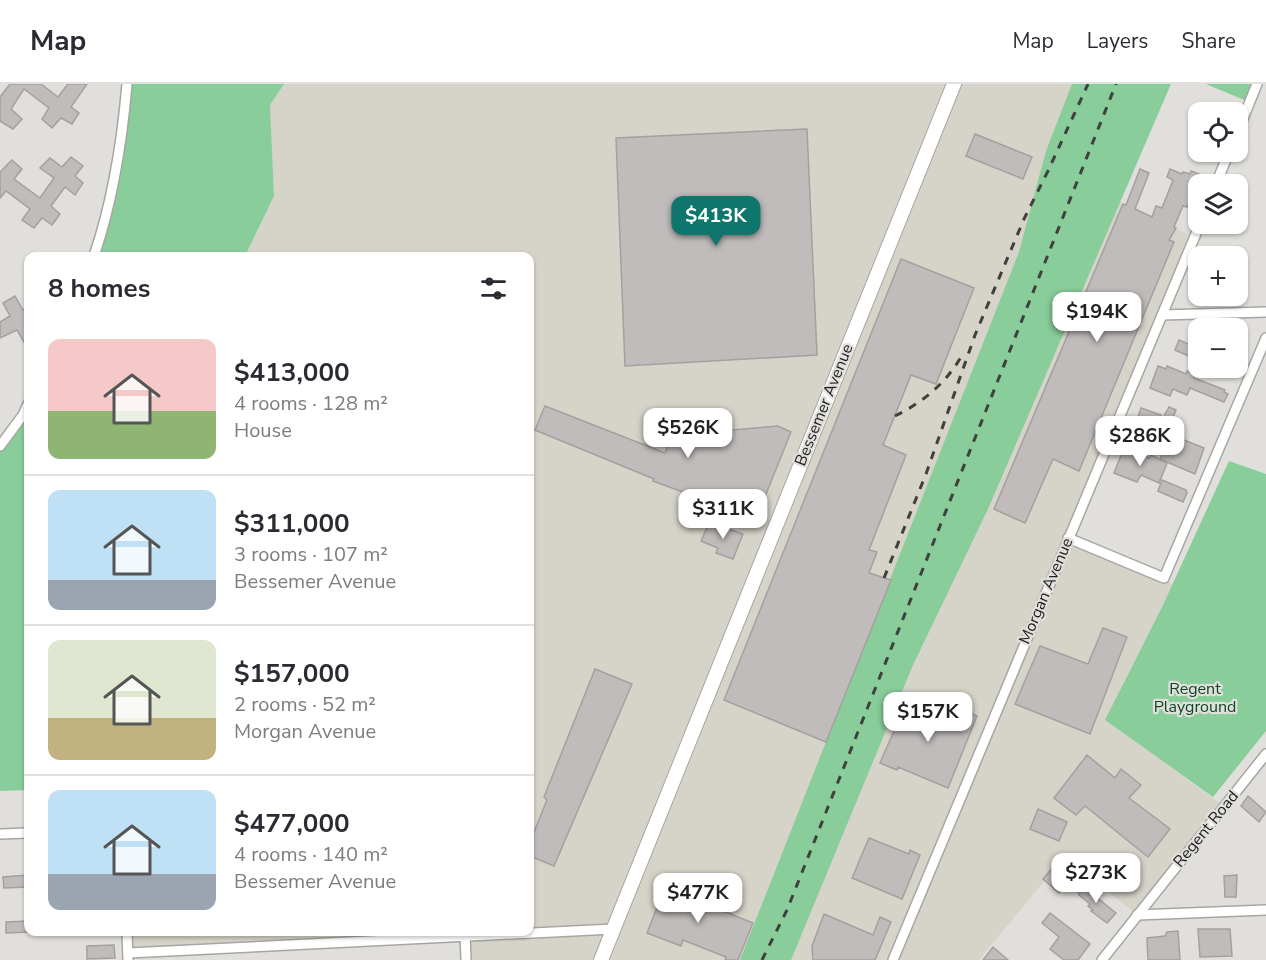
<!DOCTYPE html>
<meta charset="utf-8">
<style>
body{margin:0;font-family:"Nunito Sans",sans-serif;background:#f7f7f7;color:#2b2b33;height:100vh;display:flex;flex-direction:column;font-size:22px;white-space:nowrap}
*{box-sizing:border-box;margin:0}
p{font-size:20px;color:#7c7c81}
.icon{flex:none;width:33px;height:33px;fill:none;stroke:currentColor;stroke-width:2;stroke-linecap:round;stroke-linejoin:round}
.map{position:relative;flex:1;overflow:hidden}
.sheet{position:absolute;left:24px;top:168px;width:510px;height:684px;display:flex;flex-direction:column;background:#fff;border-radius:12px;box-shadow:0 2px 4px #0004}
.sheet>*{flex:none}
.tools{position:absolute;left:1188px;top:18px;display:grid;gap:12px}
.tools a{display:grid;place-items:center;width:60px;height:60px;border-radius:12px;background:#fff;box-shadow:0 2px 4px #0004;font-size:30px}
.price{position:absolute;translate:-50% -51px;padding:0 14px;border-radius:12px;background:#fff;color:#222;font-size:20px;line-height:39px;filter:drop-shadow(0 2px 3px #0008)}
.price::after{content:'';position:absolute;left:50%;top:36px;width:18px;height:14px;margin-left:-9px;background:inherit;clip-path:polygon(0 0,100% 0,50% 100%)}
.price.active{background:#0f766e;color:#fff}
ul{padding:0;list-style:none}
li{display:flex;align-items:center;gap:18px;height:150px;padding:0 24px}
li+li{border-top:2px solid #e1e1e2}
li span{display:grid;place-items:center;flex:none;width:168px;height:120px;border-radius:12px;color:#555}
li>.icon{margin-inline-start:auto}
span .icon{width:72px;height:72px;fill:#fffc;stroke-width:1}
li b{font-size:26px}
h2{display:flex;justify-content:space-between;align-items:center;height:72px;padding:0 24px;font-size:26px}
header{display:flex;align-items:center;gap:36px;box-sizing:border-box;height:84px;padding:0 30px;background:#fff;border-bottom:2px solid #e1e1e2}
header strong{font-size:28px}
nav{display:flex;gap:33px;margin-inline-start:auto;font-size:21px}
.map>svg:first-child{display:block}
.built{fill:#d6d3c8}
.green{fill:#89cd9a}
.building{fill:#c1bcbc;stroke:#a5a0a0;stroke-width:1.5}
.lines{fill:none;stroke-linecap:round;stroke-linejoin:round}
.street-casing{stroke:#a7a6a2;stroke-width:12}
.secondary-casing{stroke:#a7a6a2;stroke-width:16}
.street{stroke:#fff;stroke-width:9}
.secondary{stroke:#fff;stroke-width:14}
.rail{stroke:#40403e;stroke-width:3;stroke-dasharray:8 8;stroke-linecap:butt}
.labels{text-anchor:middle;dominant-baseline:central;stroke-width:4.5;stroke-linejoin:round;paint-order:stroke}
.street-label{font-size:16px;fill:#1f1f1d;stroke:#e0dfdb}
.park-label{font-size:16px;fill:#0a4722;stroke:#e0dfdb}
</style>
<header>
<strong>Map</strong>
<nav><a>Map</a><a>Layers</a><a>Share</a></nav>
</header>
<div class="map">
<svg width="1266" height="876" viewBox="0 0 1266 876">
<rect width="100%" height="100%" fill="#e0dfdb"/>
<g class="built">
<polygon points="284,0 1072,0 1103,110 1194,153 1068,454 1164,494 1173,501 1105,636 1224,722 1137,831 1065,772 979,876 466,876 465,854 128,869 127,848 530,848 530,172 245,172 274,112 270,21"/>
<polygon points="28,565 28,713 25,584"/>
</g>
<g class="green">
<polygon points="127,0 284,0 270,21 274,112 245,172 94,172 107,134"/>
<polygon points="1072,0 1171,0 988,425 913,581 791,876 740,876 1019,168 1046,67"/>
<polygon points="1206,0 1257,0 1249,18"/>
<polygon points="28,320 28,565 25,584 28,706 0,707 0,362"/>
<polygon points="1229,377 1266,390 1266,647 1213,713 1105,636 1163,521"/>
</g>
<g class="building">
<polygon points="10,0 41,0 58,13 68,0 87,0 71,23 79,29 72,40 61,34 52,44 42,35 49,24 24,5 11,25 22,35 13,45 0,37 0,13"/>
<polygon points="807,45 817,271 625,282 616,54"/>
<polygon points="975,50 1032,73 1023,95 966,72"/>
<polygon points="71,73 83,82 75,92 83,99 75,111 65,103 51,122 60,130 52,141 42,134 34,144 22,136 30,125 6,107 0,114 0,88 12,76 22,85 14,95 40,114 54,94 40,84 50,74 62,83"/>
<polygon points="1140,85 1149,89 1135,125 1152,133 1156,122 1162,124 1173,96 1167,93 1170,85 1182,90 1183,88 1190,90 1191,87 1204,92 1200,100 1198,100 1198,106 1194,105 1187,123 1183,122 1174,143 1176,144 1169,156 1174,158 1079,387 1053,375 1025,439 994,425 1123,120 1126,121"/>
<polygon points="1231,163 1232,172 1195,172 1197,166"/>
<polygon points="901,175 974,204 936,300 911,291 883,361 906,371 869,466 877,468 869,489 891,496 826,658 724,616"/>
<polygon points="15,212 23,226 28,223 28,265 17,246 0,254 0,238 10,232 3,219"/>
<polygon points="1179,256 1198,264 1198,276 1175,266"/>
<polygon points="1158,282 1166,285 1167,282 1186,290 1187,287 1196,291 1194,294 1225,306 1224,308 1228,310 1224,318 1190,304 1187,311 1173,305 1170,312 1150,304"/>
<polygon points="545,322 665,369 672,351 778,342 791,348 756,435 653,397 654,395 535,346"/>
<polygon points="1169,323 1176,326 1171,339 1162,336"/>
<polygon points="1141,324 1161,331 1157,340 1138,333"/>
<polygon points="1179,354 1204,364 1195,390 1160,375 1166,361 1175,365"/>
<polygon points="1124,364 1149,374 1151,371 1167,379 1159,399 1141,391 1137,398 1114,389"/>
<polygon points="1162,396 1186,406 1187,409 1183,418 1158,407"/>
<polygon points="709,439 743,450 733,475 716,469 718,464 701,457"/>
<polygon points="1103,544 1127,553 1090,650 1015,620 1040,562 1088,580"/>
<polygon points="595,585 632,600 554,782 530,772 530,758 547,716 544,713"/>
<polygon points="920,614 945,625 940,636 956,643 962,629 967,631 968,628 977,632 948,704 898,683 897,686 880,679 905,622 914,627"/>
<polygon points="1087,671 1115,694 1121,685 1141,701 1129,714 1170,745 1148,773 1085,722 1076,731 1054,714"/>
<polygon points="1248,712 1266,728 1259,738 1241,722"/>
<polygon points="1038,725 1067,738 1059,757 1030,745"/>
<polygon points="869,754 909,770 910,766 920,771 902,815 852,794"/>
<polygon points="1055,781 1071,794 1059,809 1043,795"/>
<polygon points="28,791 28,803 4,804 3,793"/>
<polygon points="1237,791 1236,813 1225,813 1224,792"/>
<polygon points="1075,796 1116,829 1107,839 1091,827 1093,826 1088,822 1090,820 1079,811"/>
<polygon points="667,798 700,811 698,817 753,839 738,876 725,876 726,873 683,856 681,862 647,849"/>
<polygon points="1050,829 1090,860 1078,876 1064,876 1050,865 1059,853 1042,839"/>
<polygon points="824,830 873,851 880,833 891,838 875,876 813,876 812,862"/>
<polygon points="28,837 28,848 6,849 6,838"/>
<polygon points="1198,845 1230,845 1232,872 1200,873"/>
<polygon points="1178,847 1180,876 1148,876 1147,854 1165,852 1167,848"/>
<polygon points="114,861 115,874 87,875 87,862"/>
<polygon points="993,863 1008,876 983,876"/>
</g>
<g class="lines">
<g class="street-casing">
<g id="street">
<polyline points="1238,47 1257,0"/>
<polyline points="1216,100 1229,68"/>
<path d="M 94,172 C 113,116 122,59 127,0"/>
<polyline points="1162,231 1266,228"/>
<polyline points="0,362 23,331 28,320"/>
<polyline points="1068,454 1164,494 1266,254"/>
<polyline points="0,750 28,749"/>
<polyline points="1137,831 1266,826"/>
<polyline points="127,848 128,876"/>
<polyline points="465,848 466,876"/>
<polyline points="128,869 613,845"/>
<polyline points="893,876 1200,140"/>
<polyline points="1102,876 1266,670"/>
</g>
</g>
<g class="secondary-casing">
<polyline id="secondary" points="601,876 954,0"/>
</g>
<use href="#street" class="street"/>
<use href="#secondary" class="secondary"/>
<g class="rail">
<path d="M 895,332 C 922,319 946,299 961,273"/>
<polyline points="884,494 926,390 975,251 1024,135 1048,87 1088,0"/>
<polyline points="762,876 787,826 1116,0"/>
</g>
</g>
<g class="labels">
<g class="street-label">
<text transform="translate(824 321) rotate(-68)">Bessemer Avenue</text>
<text transform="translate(1046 507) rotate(-67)">Morgan Avenue</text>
<text transform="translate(1206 745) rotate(-51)">Regent Road</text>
</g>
<g class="park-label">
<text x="1195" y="605">Regent<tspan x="1195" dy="18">Playground</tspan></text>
</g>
</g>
</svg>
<div class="tools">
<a><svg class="icon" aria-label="locate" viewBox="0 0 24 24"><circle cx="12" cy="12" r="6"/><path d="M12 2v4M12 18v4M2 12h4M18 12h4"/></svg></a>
<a><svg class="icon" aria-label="layers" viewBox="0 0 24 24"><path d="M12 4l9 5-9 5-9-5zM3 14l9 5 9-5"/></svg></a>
<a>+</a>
<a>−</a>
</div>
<b class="price active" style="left:716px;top:163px">$413K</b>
<b class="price" style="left:1097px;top:259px">$194K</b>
<b class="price" style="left:688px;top:375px">$526K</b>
<b class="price" style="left:1140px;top:383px">$286K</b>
<b class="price" style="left:723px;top:456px">$311K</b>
<b class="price" style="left:928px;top:659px">$157K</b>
<b class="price" style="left:1096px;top:820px">$273K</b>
<b class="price" style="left:698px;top:840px">$477K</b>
<section class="sheet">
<h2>8 homes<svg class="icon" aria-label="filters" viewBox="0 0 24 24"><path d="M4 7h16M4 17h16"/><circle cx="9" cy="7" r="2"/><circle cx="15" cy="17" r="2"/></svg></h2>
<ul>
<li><span style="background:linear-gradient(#f6c9c9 60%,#8fb573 0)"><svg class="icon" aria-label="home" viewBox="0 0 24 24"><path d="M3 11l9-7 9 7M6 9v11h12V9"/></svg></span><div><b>$413,000</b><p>4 rooms · 128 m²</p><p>House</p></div></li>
<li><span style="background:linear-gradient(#bfe0f5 75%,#9aa5b1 0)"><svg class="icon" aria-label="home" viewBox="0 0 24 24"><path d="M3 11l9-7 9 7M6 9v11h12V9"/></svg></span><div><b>$311,000</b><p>3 rooms · 107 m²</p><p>Bessemer Avenue</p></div></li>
<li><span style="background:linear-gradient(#dfe7d0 65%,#c2b280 0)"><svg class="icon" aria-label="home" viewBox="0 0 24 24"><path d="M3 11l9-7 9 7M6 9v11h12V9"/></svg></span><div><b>$157,000</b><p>2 rooms · 52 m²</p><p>Morgan Avenue</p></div></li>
<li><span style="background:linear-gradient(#bfe0f5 70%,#9aa5b1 0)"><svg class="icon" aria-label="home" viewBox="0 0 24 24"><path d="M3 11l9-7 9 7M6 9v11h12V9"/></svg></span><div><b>$477,000</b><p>4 rooms · 140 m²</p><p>Bessemer Avenue</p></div></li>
</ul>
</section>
</div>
